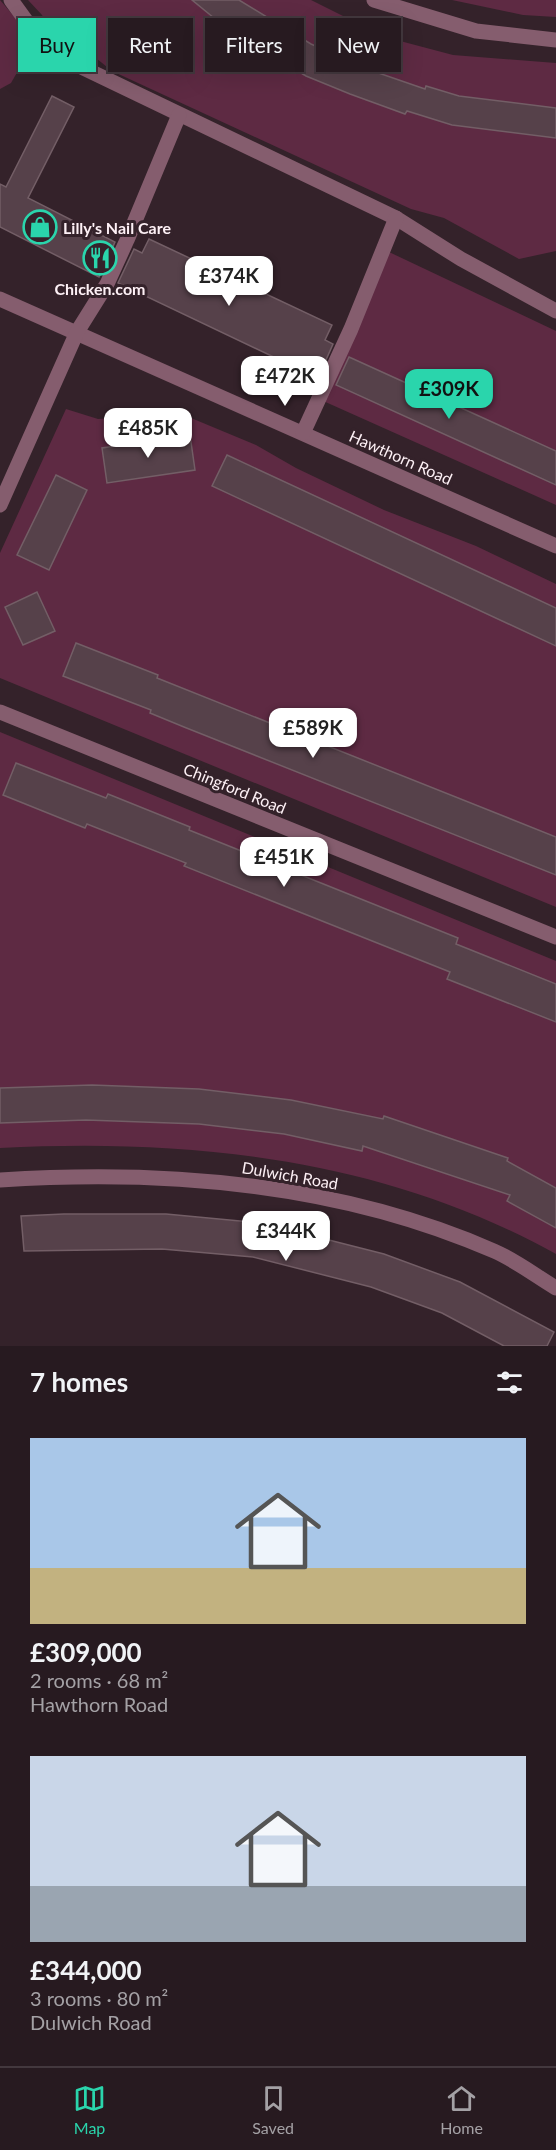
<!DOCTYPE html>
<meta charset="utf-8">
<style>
body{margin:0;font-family:Lato,sans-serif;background:#2f2329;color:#f1f3f6;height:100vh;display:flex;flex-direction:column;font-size:22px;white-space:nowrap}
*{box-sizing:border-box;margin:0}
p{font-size:20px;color:#a4a1a5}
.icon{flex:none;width:33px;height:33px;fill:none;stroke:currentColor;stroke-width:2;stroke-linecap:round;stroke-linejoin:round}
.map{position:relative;height:1346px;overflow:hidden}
.panel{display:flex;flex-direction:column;background:#271a20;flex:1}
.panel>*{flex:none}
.guide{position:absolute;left:18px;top:18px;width:520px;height:54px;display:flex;gap:12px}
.price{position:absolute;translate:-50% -51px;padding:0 14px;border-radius:12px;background:#fff;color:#222;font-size:20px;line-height:39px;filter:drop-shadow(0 2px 3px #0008)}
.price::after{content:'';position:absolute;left:50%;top:36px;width:18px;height:14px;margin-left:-9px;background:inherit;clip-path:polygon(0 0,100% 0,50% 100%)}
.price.selected{background:#2ad5ac;color:#111}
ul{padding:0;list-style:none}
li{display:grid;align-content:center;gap:12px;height:318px;padding:0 30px}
li span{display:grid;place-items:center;height:186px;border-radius:0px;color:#555}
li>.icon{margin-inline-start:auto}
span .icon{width:108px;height:108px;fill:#fffc;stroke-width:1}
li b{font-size:26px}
h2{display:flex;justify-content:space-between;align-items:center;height:72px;padding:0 30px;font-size:26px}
.chip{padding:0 21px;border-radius:0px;background:#271a20;box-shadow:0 6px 24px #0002,0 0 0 2px #43383e;font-size:21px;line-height:54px}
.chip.selected{background:#2ad5ac;color:#111}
.menu{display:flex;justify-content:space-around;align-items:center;height:84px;border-top:2px solid #43383e;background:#271a20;font-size:16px;color:#a4a1a5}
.menu a{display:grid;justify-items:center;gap:3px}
.menu .selected{color:#2ad5ac}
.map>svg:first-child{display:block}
.green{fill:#5e2a43}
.building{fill:#56414a;stroke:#735e66;stroke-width:1.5}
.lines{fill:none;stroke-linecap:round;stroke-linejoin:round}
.minor{stroke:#855d6e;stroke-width:15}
.labels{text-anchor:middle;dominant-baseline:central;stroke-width:6;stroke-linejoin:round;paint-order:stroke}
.poi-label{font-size:16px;font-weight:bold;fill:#fdf0f5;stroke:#34222a;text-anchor:start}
.street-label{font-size:16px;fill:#fdf0f5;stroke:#34222a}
</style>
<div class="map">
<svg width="556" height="1346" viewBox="0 0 556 1346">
<rect width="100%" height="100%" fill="#34222a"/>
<g class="green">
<polygon points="0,0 35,41 11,83 0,89"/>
<polygon points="28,0 311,0 385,37 453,55 556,63 556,251 519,259 444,218 411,209 112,71 81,46 58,42 42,15"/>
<polygon points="452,0 556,0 556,17 523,15"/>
<polygon points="389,252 556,331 556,505 321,400"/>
<polygon points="66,409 98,419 179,413 256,445 296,468 384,510 476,546 556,584 556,907 0,678 0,553"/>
<path d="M 0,732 L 556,961 L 556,1254 C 385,1159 192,1138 0,1148 Z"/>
</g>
<g class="building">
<polygon points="192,0 239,0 311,44 367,69 425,89 426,86 459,96 556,108 556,138 452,125 407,111 405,114 350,94 306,76 225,27"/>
<polygon points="52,96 74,107 28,198 115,242 99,277 0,227 0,184 6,187"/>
<polygon points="149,239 332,325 325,340 333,344 318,378 118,283 134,249 142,253"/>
<polygon points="349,357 556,451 556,485 336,385"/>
<polygon points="190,435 195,470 107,483 102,448"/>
<polygon points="227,455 556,608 556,646 212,486"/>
<polygon points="56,475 87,490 49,570 17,555"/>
<polygon points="37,592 55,631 23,645 5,607"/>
<polygon points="76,643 158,675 157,678 556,837 556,875 184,727 150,713 151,710 63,676"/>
<polygon points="16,763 106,798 108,794 190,827 189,830 458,938 456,944 556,984 556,1022 447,979 450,972 184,866 186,863 87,824 85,828 3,795"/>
<polygon points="92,1085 199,1089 291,1100 383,1119 384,1116 508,1158 507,1161 556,1188 556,1228 507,1201 510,1195 363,1146 362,1151 284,1134 199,1124 86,1120 0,1123 0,1088"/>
<polygon points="64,1214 166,1214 262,1223 384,1254 460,1282 554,1332 547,1346 504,1346 442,1313 371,1287 253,1257 162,1249 24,1251 21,1216"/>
</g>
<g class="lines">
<g class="minor">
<polyline points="11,0 48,51 396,218 461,259 556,311"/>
<polyline points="374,0 476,31 556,40"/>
<polyline points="0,299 556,546"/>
<polyline points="303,433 351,329 396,218"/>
<polyline points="0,505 77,332 107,284 127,240 179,115"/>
<polyline points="0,712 556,937"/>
<path d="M 0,1180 C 167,1169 339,1183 494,1251 C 515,1260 536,1276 556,1288"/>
</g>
</g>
<defs>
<g id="shop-ring" transform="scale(1.725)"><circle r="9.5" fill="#34222a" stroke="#2ad5ac" stroke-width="1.5"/><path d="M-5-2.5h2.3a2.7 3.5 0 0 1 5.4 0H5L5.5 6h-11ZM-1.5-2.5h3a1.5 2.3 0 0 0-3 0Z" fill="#2ad5ac"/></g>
<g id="restaurant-ring" transform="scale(1.725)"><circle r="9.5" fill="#34222a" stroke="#2ad5ac" stroke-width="1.5"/><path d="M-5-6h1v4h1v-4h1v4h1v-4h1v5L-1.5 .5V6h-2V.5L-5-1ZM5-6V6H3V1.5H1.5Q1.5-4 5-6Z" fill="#2ad5ac"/></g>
</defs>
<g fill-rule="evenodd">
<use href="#shop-ring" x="40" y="227"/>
<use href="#restaurant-ring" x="100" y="258"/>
</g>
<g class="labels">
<g class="poi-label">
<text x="63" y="227">Lilly's Nail Care</text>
<text x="100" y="288" text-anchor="middle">Chicken.com</text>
</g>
<g class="street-label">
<text transform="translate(401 457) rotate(24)">Hawthorn Road</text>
<text transform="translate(235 788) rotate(22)">Chingford Road</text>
<text transform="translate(290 1175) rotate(10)">Dulwich Road</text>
</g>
</g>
</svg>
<b class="price" style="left:229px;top:307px">£374K</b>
<b class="price" style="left:285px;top:407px">£472K</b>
<b class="price selected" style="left:449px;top:420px">£309K</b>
<b class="price" style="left:148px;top:459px">£485K</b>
<b class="price" style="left:313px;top:759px">£589K</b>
<b class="price" style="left:284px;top:888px">£451K</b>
<b class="price" style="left:286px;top:1262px">£344K</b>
<div class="guide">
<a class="chip selected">Buy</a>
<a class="chip">Rent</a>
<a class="chip">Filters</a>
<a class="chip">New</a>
</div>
</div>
<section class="panel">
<h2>7 homes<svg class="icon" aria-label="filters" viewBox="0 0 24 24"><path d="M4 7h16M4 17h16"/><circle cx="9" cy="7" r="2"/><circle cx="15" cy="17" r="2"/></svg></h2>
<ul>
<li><span style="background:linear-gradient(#a9c7e8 70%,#c2b280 0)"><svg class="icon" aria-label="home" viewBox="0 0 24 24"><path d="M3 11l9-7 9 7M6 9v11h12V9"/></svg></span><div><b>£309,000</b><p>2 rooms · 68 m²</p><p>Hawthorn Road</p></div></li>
<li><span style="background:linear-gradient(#c9d6e8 70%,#9aa5b1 0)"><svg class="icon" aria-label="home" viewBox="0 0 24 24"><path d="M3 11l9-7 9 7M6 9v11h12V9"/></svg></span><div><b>£344,000</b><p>3 rooms · 80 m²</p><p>Dulwich Road</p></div></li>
</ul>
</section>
<nav class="menu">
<a class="selected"><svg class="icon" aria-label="map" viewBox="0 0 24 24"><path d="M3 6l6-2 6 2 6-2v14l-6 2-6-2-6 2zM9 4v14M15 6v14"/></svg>Map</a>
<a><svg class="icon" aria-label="saved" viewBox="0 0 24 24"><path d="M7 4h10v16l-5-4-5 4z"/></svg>Saved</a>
<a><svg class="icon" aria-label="home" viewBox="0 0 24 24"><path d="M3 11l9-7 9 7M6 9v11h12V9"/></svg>Home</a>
</nav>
